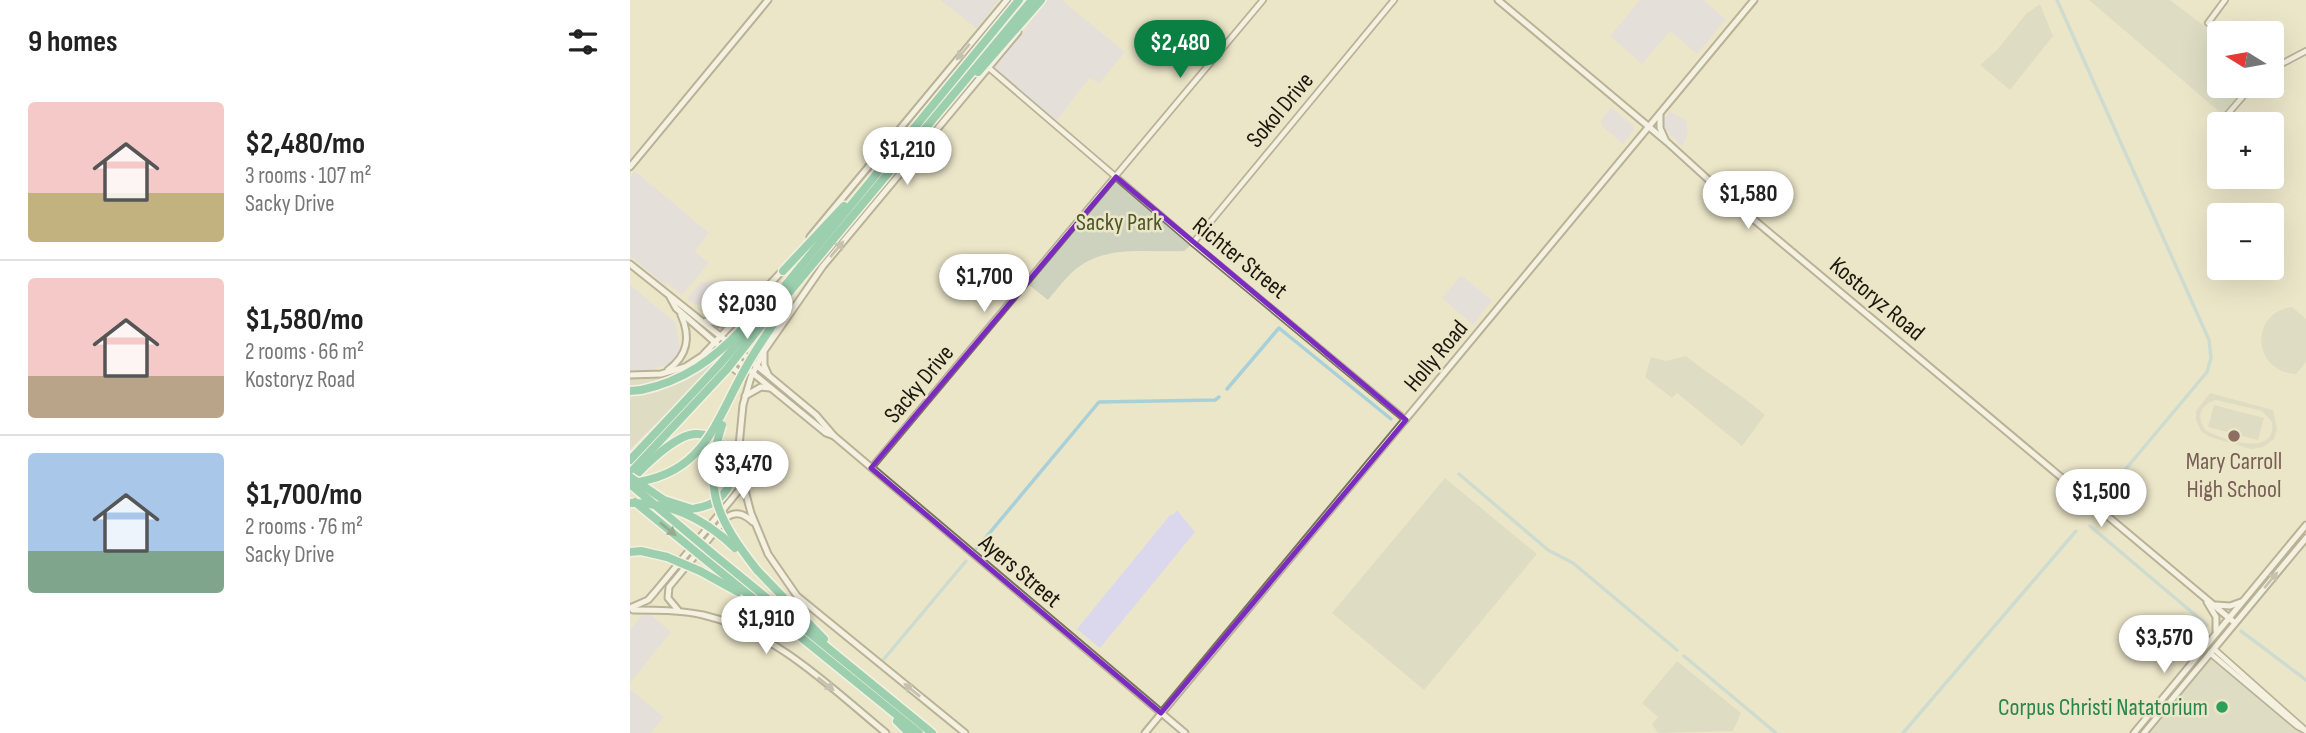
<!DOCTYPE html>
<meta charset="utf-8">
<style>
body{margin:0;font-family:"Sofia Sans Condensed",sans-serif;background:#f6f6f6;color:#222;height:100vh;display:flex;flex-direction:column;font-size:26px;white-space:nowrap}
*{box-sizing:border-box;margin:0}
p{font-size:23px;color:#767676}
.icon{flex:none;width:38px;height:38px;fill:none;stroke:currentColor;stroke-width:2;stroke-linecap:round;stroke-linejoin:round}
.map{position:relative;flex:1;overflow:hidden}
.side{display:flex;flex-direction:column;background:#fff;width:630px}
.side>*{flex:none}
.needle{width:46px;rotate:281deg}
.controls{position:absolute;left:1577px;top:21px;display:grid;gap:14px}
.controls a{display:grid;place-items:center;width:77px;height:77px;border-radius:7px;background:#fff;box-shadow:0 7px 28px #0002;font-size:35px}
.price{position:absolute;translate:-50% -60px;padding:0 16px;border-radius:24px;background:#fff;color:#222;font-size:23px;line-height:46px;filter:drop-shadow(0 2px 4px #0008)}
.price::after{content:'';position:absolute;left:50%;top:42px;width:21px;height:16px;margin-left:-10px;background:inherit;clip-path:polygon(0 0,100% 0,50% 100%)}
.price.current{background:#0b8043;color:#fff}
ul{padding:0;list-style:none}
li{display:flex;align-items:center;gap:21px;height:175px;padding:0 28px}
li+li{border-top:2px solid #e0e0e0}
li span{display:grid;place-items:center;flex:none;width:196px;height:140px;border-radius:7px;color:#555}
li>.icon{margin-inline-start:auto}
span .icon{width:84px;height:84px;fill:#fffc;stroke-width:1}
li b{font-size:30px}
h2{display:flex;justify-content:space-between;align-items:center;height:84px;padding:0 28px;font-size:30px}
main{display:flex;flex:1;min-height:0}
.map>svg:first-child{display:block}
.commercial{fill:#dbd8ee}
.green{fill:#cdd2bf;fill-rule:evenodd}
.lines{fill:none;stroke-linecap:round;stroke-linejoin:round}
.canal{stroke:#a8d0d8;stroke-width:3.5}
.tertiary-casing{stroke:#79735a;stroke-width:8}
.secondary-casing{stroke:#79735a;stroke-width:9}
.motorway-casing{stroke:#fff;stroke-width:11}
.tertiary{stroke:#fff;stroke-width:4.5}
.secondary{stroke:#fff;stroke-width:5}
.motorway{stroke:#3bb48f;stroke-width:8}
.motorway-bridge-casing{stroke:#fff;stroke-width:11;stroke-linecap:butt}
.motorway-bridge{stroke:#3bb48f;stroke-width:8}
.oneway{fill:#989792}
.oneway2{fill:#2a664e}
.marked{fill:none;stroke:#7b2cbf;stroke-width:5;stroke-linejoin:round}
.education-dot{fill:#8d6e63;stroke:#ece6c9;stroke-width:2.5}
.leisure-dot{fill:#2e9e5b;stroke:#ece6c9;stroke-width:2.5}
.labels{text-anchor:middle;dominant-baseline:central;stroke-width:5;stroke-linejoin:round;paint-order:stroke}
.street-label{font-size:24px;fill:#1a170d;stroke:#ece6c9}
.park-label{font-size:24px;fill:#4e5826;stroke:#ece6c9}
.education-label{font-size:24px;fill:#785e54;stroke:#ece6c9}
.leisure-label{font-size:24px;fill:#27864d;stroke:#ece6c9;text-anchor:end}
</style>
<main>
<section class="side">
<h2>9 homes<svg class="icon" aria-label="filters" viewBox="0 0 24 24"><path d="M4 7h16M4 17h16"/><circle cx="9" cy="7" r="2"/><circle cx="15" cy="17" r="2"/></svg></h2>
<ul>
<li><span style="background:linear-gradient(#f6c9c9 65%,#c2b280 0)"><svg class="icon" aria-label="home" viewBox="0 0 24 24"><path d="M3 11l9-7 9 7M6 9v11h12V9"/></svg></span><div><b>$2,480/mo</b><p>3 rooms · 107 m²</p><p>Sacky Drive</p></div></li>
<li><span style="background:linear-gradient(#f6c9c9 70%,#b9a48a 0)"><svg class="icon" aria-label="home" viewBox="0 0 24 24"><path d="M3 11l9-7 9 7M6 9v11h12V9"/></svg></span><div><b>$1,580/mo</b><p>2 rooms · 66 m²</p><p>Kostoryz Road</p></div></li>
<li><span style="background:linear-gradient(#a9c7e8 70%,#7fa58c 0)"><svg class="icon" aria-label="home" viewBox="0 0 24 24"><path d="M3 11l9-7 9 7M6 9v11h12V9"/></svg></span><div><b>$1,700/mo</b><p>2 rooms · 76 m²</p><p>Sacky Drive</p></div></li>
</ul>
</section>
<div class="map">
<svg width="1676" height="733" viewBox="0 0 1676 733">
<rect width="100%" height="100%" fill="#ece6c9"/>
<g class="commercial">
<polygon points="310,0 369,0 347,29"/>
<polygon points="418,0 432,0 495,52 469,84 460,78 426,121 364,68"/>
<polygon points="1010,0 1073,0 1096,19 1067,54 1040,31 1012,64 980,36"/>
<polygon points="981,107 1003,125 1004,130 993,144 972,126 971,121"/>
<polygon points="1040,111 1056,121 1058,135 1052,146 1033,128 1034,119"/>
<polygon points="5,171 79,233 65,251 79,263 52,295 37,283 35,285 0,256 0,177"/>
<polygon points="831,275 862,300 843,325 812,298"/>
<polygon points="105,280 112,286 112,302 65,305 57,299 71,282"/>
<polygon points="0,285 46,323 50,351 39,364 21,370 0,370"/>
<polygon points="547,510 565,532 470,648 447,629 541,514 543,515"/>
<polygon points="12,615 21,615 41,632 0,683 0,630"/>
<polygon points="0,689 34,717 21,733 0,733"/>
</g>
<g class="green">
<polygon points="1459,0 1540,0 1589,37 1589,86 1617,86 1592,114"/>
<polygon points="1410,4 1423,36 1380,90 1350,65 1367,50 1396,14"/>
<path d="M 486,181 L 560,246 L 554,251 C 518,253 479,244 447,268 C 436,277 427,289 418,300 L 399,285 Z"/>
<path d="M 1662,307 L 1676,319 L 1676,362 L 1666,374 C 1622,372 1619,312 1662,307 Z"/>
<path d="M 77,355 L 86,362 L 70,381 L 0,449 L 0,378 C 36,376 46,374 77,355 Z"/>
<path d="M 1056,356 C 1082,377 1110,393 1135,415 L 1112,446 L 1047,393 L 1042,398 L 1015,377 L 1021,357 L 1036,361 Z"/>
<path d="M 1580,393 L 1643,410 L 1647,429 L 1644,439 L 1633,447 L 1621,449 L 1580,437 L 1571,431 L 1566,420 L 1566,411 ZM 1586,400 L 1632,411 L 1642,422 C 1647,458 1594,440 1577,431 C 1565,419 1570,404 1586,400 Z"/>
<polygon points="1584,405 1634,418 1628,440 1578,427"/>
<polygon points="815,478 907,554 794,690 702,613"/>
<polygon points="1582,658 1671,733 1520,733"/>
<polygon points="1047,661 1111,713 1103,731 1028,733 1022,724 1028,717 1012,703"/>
</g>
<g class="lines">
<g class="canal">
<polyline points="1427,0 1579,340 1581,358 1577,372 1474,495"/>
<polyline points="597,389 649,328 761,419"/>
<polyline points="829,474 918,550 943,563 1047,650"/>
<polyline points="1460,526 1577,625"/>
<polyline points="347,548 469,402 585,400 589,397"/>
<polyline points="1611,631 1676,680"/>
<polyline points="1054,656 1146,733"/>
<polyline points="254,659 336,561"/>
<polyline points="1273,733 1446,531"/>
</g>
<g class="tertiary-casing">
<g id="tertiary">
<polyline points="1578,23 1595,0"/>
<polyline points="359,68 563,243 776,420"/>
<polyline points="1642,69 1676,51"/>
<polyline points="1596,116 1622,86"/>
<polyline points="563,243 764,0"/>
<polyline points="241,468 633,0"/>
<polyline points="1584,649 1674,729"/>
<polyline points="1580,653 1667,726 1676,731"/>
</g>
</g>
<g class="secondary-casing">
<g id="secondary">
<polyline points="868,0 1037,142 1104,203 1605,623"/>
<polyline points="1030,115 1030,128 1035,139"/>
<polyline points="0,167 138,0"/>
<polyline points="180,237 377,0"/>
<polyline points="0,264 99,343"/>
<polyline points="40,297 46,308 87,344"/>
<polyline points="76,321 91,324 103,320"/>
<polyline points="109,351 186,415 204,436 555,733"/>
<polyline points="76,352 82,352 112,375"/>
<polyline points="134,353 134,365 138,374"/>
<polyline points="103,357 196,433 204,436"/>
<path d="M 38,370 C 58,355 61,337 51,315"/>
<polyline points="0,375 31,374 55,367 72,356 154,269"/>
<polyline points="115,396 131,387 140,388"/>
<polyline points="113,483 121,513 138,554 167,596 335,733"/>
<polyline points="1577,602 1586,617 1586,631"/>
<polyline points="1586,605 1600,606 1611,602"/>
<polyline points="0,608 18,600 25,592 110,489 111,475 109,446 113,405 121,377 134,351 193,266 388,32"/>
<path d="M 3,610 C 26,610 50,610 73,615 C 146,632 200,687 256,733"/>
<path d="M 48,610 L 38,598 L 39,587 L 97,517 C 107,510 115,515 123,522"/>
<polyline points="515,733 1124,0"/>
<polyline points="1504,733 1676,525"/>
<polyline points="1514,733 1676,538"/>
</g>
</g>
<g class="motorway-casing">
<g id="motorway">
<polyline points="348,72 411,0"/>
<polyline points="153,271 214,206"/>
<polyline points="117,332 389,0"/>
<polyline points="138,332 157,303"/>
<polyline points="123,336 402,0"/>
<polyline points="0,391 11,390"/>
<polyline points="0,460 90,364"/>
<polyline points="0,473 97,369"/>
<path d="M 0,482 C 13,467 45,435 65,434 C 110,432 120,502 62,509"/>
<polyline points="0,552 11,551 37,557"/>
<polyline points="83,554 302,733"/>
<polyline points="77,561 289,733"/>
<polyline points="127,570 194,639"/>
<polyline points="70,571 108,592"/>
<polyline points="267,721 279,733"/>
</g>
</g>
<use href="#tertiary" class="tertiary"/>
<use href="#secondary" class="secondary"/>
<use href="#motorway" class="motorway"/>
<g class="motorway-bridge-casing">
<g id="motorway-bridge">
<polyline points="90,364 117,332"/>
<polyline points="97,369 123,336"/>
<path d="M 11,390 C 54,381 84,359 113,328"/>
<path d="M 92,425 C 71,489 88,520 127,570"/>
<polyline points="0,477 34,500 62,509"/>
<path d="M 0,483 C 74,475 84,424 115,369 C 122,356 130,344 138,332"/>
<polyline points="0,484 83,554"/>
<polyline points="5,502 77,561"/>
<path d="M 0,503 C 41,502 76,520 105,548"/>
<polyline points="37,557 70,571"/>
</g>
</g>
<use href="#motorway-bridge" class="motorway-bridge"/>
</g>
<defs><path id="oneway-solid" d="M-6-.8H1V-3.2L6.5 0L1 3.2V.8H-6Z" transform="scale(1.75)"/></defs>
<g class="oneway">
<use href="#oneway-solid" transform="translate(333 52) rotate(130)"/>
<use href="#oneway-solid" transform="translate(207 249) rotate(-50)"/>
<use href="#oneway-solid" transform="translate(1641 580) rotate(-50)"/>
<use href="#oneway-solid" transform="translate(196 684) rotate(39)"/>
<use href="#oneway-solid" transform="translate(282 690) rotate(-141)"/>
</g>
<use class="oneway2" href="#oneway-solid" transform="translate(38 529) rotate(39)"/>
<path d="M0 0H1676V733H0ZM 486,177 L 776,420 L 531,713 L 241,468 Z" fill="#ece6c9" fill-opacity=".55" fill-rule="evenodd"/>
<path class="marked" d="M 486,177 L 776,420 L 531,713 L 241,468 Z"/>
<circle class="education-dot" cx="1604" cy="436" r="7"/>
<circle class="leisure-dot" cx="1592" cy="707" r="7"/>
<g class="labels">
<g class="street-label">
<text transform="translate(650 110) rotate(-50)">Sokol Drive</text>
<text transform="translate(610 258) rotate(39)">Richter Street</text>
<text transform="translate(1247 299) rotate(40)">Kostoryz Road</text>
<text transform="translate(806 356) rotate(-50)">Holly Road</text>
<text transform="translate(289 384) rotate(-50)">Sacky Drive</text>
<text transform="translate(390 571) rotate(40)">Ayers Street</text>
</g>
<g class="park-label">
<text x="489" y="222">Sacky Park</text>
</g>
<g class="education-label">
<text x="1604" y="461">Mary Carroll<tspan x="1604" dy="28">High School</tspan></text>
</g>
<g class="leisure-label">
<text x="1578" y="707">Corpus Christi Natatorium</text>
</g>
</g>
</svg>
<div class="controls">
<a><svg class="needle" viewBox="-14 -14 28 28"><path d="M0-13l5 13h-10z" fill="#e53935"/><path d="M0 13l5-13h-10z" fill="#767676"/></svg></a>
<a>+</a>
<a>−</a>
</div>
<b class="price current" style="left:550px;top:80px">$2,480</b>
<b class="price" style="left:277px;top:187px">$1,210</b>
<b class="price" style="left:1118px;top:231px">$1,580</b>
<b class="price" style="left:354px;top:314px">$1,700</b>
<b class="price" style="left:117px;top:341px">$2,030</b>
<b class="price" style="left:113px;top:501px">$3,470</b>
<b class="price" style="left:1471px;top:529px">$1,500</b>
<b class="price" style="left:136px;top:656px">$1,910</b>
<b class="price" style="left:1534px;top:675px">$3,570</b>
</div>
</main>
